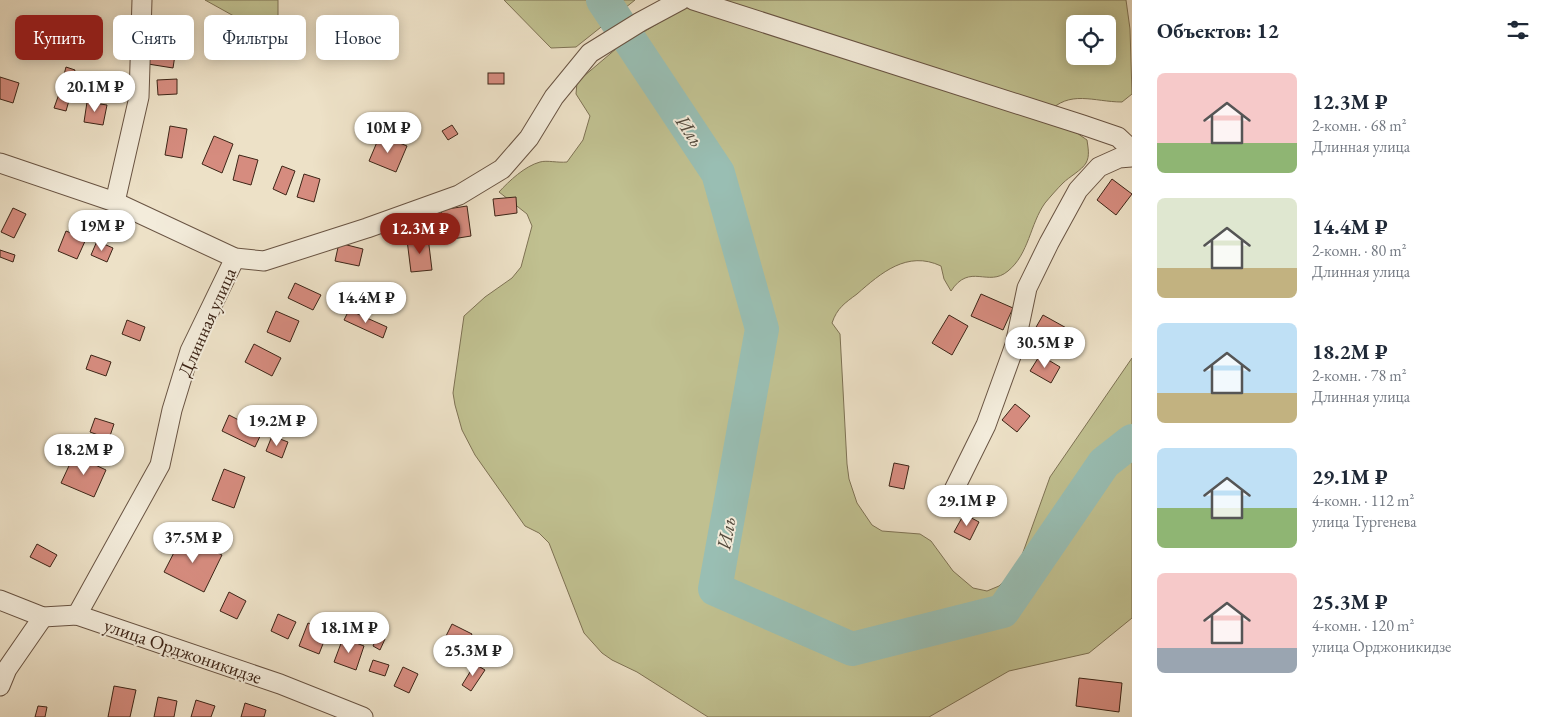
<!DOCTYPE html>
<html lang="ru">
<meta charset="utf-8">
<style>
body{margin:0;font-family:"EB Garamond",serif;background:#f2f2f3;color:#1f2937;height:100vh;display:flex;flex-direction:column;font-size:19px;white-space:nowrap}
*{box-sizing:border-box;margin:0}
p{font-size:16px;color:#747a83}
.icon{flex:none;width:28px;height:28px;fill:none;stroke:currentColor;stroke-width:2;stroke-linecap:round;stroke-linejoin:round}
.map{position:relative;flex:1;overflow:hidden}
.drawer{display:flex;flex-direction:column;background:#fff;width:425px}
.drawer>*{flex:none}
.hud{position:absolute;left:15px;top:15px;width:475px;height:45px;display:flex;gap:10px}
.fabs{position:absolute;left:1066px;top:15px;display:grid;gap:10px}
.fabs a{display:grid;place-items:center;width:50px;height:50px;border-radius:8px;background:#fff;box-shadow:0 2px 12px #0003;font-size:25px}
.price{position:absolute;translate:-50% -42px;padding:0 11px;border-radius:18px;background:#fff;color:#222;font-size:16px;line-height:32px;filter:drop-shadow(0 1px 2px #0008)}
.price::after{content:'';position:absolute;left:50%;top:30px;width:15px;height:11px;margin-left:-8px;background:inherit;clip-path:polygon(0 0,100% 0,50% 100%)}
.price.selected{background:#8f2418;color:#fff}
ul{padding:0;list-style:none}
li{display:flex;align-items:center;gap:15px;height:125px;padding:0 25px}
li span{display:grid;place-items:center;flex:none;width:140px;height:100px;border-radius:8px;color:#555}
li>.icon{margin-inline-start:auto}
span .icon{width:60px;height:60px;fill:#fffc;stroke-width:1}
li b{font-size:21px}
h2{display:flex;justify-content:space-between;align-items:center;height:60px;padding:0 25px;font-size:21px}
.chip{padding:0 18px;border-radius:8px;background:#fff;box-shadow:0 2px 12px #0003;font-size:18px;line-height:45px}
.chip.selected{background:#8f2418;color:#fff}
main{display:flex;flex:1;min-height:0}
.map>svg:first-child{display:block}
.green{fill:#c0c090;stroke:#7e7254;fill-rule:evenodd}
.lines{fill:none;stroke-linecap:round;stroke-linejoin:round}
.river{stroke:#99beb3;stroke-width:34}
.building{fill:#d68c7f;stroke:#3d2517}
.street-casing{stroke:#695443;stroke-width:21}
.street{stroke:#f3ecdb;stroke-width:19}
.labels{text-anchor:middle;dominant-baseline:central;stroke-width:4;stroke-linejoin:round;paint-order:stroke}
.street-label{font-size:19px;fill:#3d2517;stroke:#f3ecdb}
.water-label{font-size:20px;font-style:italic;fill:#544b3e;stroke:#f3ecdb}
</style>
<main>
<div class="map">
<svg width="1132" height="717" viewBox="0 0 1132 717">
<rect width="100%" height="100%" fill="#ede1c7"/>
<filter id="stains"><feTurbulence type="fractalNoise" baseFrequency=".004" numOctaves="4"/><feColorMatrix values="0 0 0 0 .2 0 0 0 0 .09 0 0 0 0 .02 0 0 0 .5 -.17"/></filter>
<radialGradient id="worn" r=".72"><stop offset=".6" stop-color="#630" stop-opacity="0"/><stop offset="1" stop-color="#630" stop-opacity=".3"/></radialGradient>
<g class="green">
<polygon points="205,0 278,0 278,38 270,48 258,42 241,20"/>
<polygon points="504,0 635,0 576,47 551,48"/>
<path d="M 697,0 L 1126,0 L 1130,29 L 1132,94 L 1122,102 C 1094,102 1069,89 1048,113 L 1087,140 C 1088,148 1090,156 1086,163 C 1082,170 1069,177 1063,183 C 1057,189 1050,197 1045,203 C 1030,224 1029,254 1008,271 C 988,288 970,262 951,291 L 944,279 L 941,266 C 907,250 881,273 857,294 C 845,303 837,308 832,323 L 840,334 L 847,464 L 849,479 L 857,503 L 872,525 L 882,531 L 920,534 L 931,541 L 953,571 L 973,588 L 987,591 L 999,586 L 1017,569 L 1050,477 L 1132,358 L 1132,618 L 1089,653 L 1009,671 L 929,717 L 708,717 L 637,672 L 612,660 L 602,653 L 584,633 L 549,543 L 539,533 L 525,526 L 475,455 L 462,430 L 455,405 L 453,393 L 464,316 L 485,297 L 512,278 L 521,267 L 532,226 L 527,214 L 499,192 C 509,181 525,166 540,162 C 547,160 558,163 567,162 L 583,140 L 590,116 L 576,94 L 577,82 L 617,48 ZM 1075,24 L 1108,24 L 1108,56 L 1075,56 Z"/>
</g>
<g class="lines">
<polyline class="river" points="603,0 718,173 762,329 715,589 852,649 1003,611 1104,463 1132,441"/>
</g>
<g class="building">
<polygon points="150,52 175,55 173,68 148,64"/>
<polygon points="66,67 75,70 70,85 62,82"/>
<rect x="488" y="73" width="16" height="11"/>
<polygon points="0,77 19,83 13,103 0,99"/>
<polygon points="177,79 177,94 158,95 157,80"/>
<polygon points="59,94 70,97 66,111 54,108"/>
<polygon points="87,102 107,105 103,125 84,122"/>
<polygon points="452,125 458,134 448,140 442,131"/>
<polygon points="170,126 187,129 182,158 165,155"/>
<polygon points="380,135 407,146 396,172 369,161"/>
<polygon points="214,136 233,144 222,173 202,164"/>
<polygon points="239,155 258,160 251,185 233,180"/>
<polygon points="282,166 295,171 286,195 273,189"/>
<polygon points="304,174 320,179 314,202 297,197"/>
<polygon points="1112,179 1132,194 1116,215 1097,200"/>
<polygon points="516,197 517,213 495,216 493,199"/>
<polygon points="467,206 471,236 446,240 441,210"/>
<polygon points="13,208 26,214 14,238 1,232"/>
<polygon points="66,231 86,239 77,259 58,251"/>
<polygon points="428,237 432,270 411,272 407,240"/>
<polygon points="97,241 113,248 107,262 91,255"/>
<polygon points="339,243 363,249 359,266 335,261"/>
<polygon points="0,250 15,255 13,262 0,257"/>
<polygon points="295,283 321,295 313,310 288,298"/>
<polygon points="981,294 1013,308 1003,330 971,316"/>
<polygon points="349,310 387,327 383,338 344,320"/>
<polygon points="276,311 299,321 290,342 267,332"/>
<polygon points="949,315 968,326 952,355 932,343"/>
<polygon points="1043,315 1070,330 1059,351 1031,336"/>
<polygon points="127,320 145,327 140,341 122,334"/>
<polygon points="254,344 281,358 272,376 245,362"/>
<polygon points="91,355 111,362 106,376 86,369"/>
<polygon points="1040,355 1060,367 1051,383 1030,371"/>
<polygon points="1015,404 1030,416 1017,432 1002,420"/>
<polygon points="229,415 262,432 255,447 222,431"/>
<polygon points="95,418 114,424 109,439 90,432"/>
<polygon points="272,436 288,442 282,458 266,451"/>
<polygon points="74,455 106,470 94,497 61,483"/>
<polygon points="894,463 909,466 904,489 889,486"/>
<polygon points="224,469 245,477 234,508 212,500"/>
<polygon points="964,514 979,522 970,540 954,532"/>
<polygon points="183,535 222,555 204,592 164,572"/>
<polygon points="37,544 57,555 50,567 30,557"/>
<polygon points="229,592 246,601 237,619 220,611"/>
<polygon points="278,614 296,622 288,639 271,631"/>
<polygon points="308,623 328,631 319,654 299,646"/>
<polygon points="452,624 472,634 458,662 438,652"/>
<polygon points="378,635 385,639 380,650 373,646"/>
<polygon points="343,638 364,646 356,670 334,662"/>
<polygon points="373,660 389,665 385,676 369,671"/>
<polygon points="475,664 485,670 471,691 462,685"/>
<polygon points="403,667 418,674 409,693 394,686"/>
<polygon points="1079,678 1122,683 1119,712 1076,706"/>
<polygon points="114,686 136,690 130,717 108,717"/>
<polygon points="158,697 177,701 174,717 154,717"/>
<polygon points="196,700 215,706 211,717 191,717"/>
<polygon points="245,703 266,710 264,717 241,717"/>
<polygon points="38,706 47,707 45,717 35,717"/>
</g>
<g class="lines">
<g class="street-casing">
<g id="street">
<polyline points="693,0 1083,125 1118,137 1132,150"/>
<polyline points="0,163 115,202 235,258 264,261 367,228 459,195 502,169 529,138 554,97 590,53 640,22 681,0"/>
<polyline points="115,202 139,97 142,0"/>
<polyline points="946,506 986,425 1015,345 1027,288 1049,243 1078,190 1099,167 1119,158 1132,157"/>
<polyline points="0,600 43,617 77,615 280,684 363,717"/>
<polyline points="77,615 160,465 172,410 190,351 235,258"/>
<polyline points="0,686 7,669 43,617"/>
</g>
</g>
<use href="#street" class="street"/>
</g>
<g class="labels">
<g class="street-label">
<text transform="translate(207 322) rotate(-66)">Длинная улица</text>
<text transform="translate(183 651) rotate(19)">улица Орджоникидзе</text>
</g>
<g class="water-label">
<text transform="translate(690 131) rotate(56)">Иль</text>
<text transform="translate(726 533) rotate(-80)">Иль</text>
</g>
</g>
<rect width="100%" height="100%" filter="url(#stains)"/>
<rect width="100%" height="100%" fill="url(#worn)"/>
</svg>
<div class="fabs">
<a><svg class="icon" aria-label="locate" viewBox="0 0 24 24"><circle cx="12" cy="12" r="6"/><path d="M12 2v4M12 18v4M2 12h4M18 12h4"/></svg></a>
</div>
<b class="price" style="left:95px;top:113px">20.1M ₽</b>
<b class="price" style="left:388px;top:154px">10M ₽</b>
<b class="price" style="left:102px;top:252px">19M ₽</b>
<b class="price selected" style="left:420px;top:255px">12.3M ₽</b>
<b class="price" style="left:366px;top:324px">14.4M ₽</b>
<b class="price" style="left:1045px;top:369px">30.5M ₽</b>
<b class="price" style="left:277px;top:447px">19.2M ₽</b>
<b class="price" style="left:84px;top:476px">18.2M ₽</b>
<b class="price" style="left:967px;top:527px">29.1M ₽</b>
<b class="price" style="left:193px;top:564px">37.5M ₽</b>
<b class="price" style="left:349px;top:654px">18.1M ₽</b>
<b class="price" style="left:473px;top:677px">25.3M ₽</b>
<div class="hud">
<a class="chip selected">Купить</a>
<a class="chip">Снять</a>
<a class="chip">Фильтры</a>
<a class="chip">Новое</a>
</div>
</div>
<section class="drawer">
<h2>Объектов: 12<svg class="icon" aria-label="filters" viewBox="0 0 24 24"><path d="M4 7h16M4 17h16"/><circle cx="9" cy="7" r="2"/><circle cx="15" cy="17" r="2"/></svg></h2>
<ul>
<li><span style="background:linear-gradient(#f6c9c9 70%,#8fb573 0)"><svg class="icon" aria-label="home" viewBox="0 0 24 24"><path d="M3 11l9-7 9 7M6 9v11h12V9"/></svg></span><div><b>12.3M ₽</b><p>2-комн. · 68 m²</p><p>Длинная улица</p></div></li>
<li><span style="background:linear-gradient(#dfe7d0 70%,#c2b280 0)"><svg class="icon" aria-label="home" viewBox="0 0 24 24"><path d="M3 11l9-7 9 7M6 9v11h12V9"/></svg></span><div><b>14.4M ₽</b><p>2-комн. · 80 m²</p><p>Длинная улица</p></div></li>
<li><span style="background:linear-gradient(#bfe0f5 70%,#c2b280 0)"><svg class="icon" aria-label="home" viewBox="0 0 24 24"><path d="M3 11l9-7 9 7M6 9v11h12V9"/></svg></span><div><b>18.2M ₽</b><p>2-комн. · 78 m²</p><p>Длинная улица</p></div></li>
<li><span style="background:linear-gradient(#bfe0f5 60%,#8fb573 0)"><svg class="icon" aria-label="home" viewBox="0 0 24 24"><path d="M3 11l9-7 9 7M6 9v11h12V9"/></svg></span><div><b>29.1M ₽</b><p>4-комн. · 112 m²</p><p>улица Тургенева</p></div></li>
<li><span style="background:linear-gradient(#f6c9c9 75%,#9aa5b1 0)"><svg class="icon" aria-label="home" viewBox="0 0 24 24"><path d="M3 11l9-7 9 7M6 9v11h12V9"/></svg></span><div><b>25.3M ₽</b><p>4-комн. · 120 m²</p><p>улица Орджоникидзе</p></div></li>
</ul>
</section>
</main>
